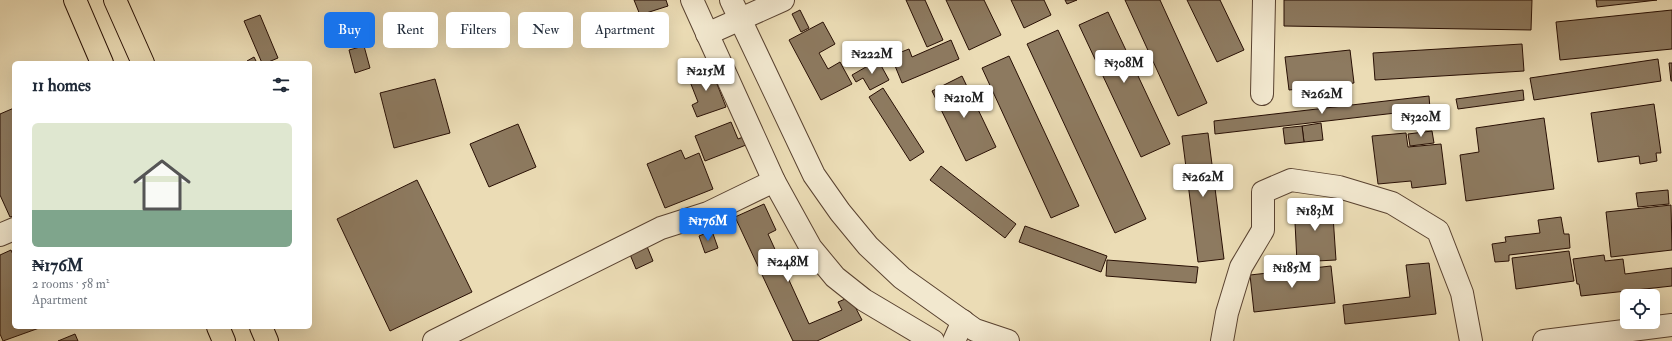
<!DOCTYPE html>
<meta charset="utf-8">
<style>
body{margin:0;font-family:"IM FELL Double Pica",serif;background:#f6f6f7;color:#1f2937;height:100vh;display:flex;flex-direction:column;font-size:15px;white-space:nowrap}
*{box-sizing:border-box;margin:0}
p{font-size:13px;color:#747a83}
.icon{flex:none;width:22px;height:22px;fill:none;stroke:currentColor;stroke-width:2;stroke-linecap:round;stroke-linejoin:round}
.map{position:relative;flex:1;overflow:hidden}
.details{position:absolute;left:12px;top:61px;width:300px;height:268px;display:flex;flex-direction:column;background:#fff;border-radius:6px;box-shadow:0 4px 16px #0002}
.details>*{flex:none}
.top-card{position:absolute;left:324px;top:12px;width:380px;height:36px;display:flex;gap:8px}
.fabs{position:absolute;left:1620px;top:289px;display:grid;gap:8px}
.fabs a{display:grid;place-items:center;width:40px;height:40px;border-radius:6px;background:#fff;box-shadow:0 4px 16px #0002;font-size:20px}
.price{position:absolute;translate:-50% -34px;padding:0 9px;border-radius:4px;background:#fff;color:#222;font-size:13px;line-height:26px;filter:drop-shadow(0 1px 2px #0008)}
.price::after{content:'';position:absolute;left:50%;top:24px;width:12px;height:9px;margin-left:-6px;background:inherit;clip-path:polygon(0 0,100% 0,50% 100%)}
.price.selected{background:#1a73e8;color:#fff}
ul{padding:0;list-style:none}
li{display:grid;align-content:center;gap:8px;height:212px;padding:0 20px}
li span{display:grid;place-items:center;height:124px;border-radius:6px;color:#555}
li>.icon{margin-inline-start:auto}
span .icon{width:72px;height:72px;fill:#fffc;stroke-width:1}
li b{font-size:17px}
h2{display:flex;justify-content:space-between;align-items:center;height:48px;padding:0 20px;font-size:17px}
.chip{padding:0 14px;border-radius:6px;background:#fff;box-shadow:0 4px 16px #0002;font-size:14px;line-height:36px}
.chip.selected{background:#1a73e8;color:#fff}
.map>svg:first-child{display:block}
.building{fill:#8d7a60;stroke:#280f04}
.lines{fill:none;stroke-linecap:round;stroke-linejoin:round}
.minor-casing{stroke:#594230;stroke-width:24}
.major-casing{stroke:#280f04;stroke-width:24}
.minor{stroke:#f2e8cf;stroke-width:22}
.major{stroke:#ebdcb5;stroke-width:22}
</style>
<div class="map">
<svg width="1672" height="341" viewBox="0 0 1672 341">
<rect width="100%" height="100%" fill="#ebdcb5"/>
<filter id="stains"><feTurbulence type="fractalNoise" baseFrequency=".005" numOctaves="4"/><feColorMatrix values="0 0 0 0 .2 0 0 0 0 .09 0 0 0 0 .02 0 0 0 .5 -.17"/></filter>
<radialGradient id="worn" r=".72"><stop offset=".6" stop-color="#630" stop-opacity="0"/><stop offset="1" stop-color="#630" stop-opacity=".3"/></radialGradient>
<g class="building">
<polygon points="634,0 666,0 668,6 640,15"/>
<polygon points="906,0 925,0 943,40 927,47"/>
<polygon points="946,0 984,0 1001,35 969,50"/>
<polygon points="1011,0 1044,0 1051,15 1024,28"/>
<polygon points="1065,0 1077,0 1067,4"/>
<polygon points="1125,0 1160,0 1207,103 1178,116"/>
<polygon points="1187,0 1220,0 1244,50 1217,62"/>
<polygon points="1284,0 1532,0 1531,30 1284,26"/>
<polygon points="1596,0 1657,0 1597,7"/>
<polygon points="800,10 809,28 801,32 792,14"/>
<polygon points="1672,10 1672,49 1560,60 1556,22"/>
<polygon points="1108,12 1170,144 1141,157 1079,25"/>
<polygon points="260,15 278,58 266,63 262,63 244,21"/>
<polygon points="823,22 835,44 819,53 828,69 840,62 852,84 821,100 789,40"/>
<polygon points="1058,30 1146,219 1115,233 1027,44"/>
<polygon points="951,40 959,59 902,83 891,56 909,49 912,57"/>
<polygon points="1522,44 1524,71 1375,80 1373,53"/>
<polygon points="364,46 370,68 355,73 349,50"/>
<polygon points="1350,50 1354,83 1289,90 1285,57"/>
<polygon points="1009,56 1079,206 1051,218 982,68"/>
<polygon points="254,57 257,63 248,63 247,61"/>
<polygon points="1658,59 1661,81 1534,100 1530,78"/>
<polygon points="878,60 889,80 870,90 863,78 856,82 852,75"/>
<polygon points="1669,63 1672,63 1672,81 1671,81"/>
<polygon points="710,66 726,107 697,117 692,105 698,102 687,74"/>
<polygon points="962,76 996,147 966,161 932,91"/>
<polygon points="435,79 450,133 394,148 380,93"/>
<polygon points="883,88 924,152 910,161 869,97"/>
<polygon points="1523,90 1524,100 1458,109 1456,99"/>
<polygon points="1429,96 1430,109 1215,134 1214,121"/>
<polygon points="1654,104 1661,153 1656,153 1657,161 1640,164 1639,156 1598,162 1591,113"/>
<polygon points="14,108 14,216 10,217 0,195 0,114"/>
<polygon points="1544,118 1554,189 1466,201 1460,155 1479,152 1476,128"/>
<polygon points="731,122 738,139 743,137 746,145 705,161 695,136"/>
<polygon points="1321,123 1323,140 1304,142 1302,126"/>
<polygon points="518,124 536,167 489,187 470,144"/>
<polygon points="1302,126 1304,142 1285,144 1283,128"/>
<polygon points="1432,131 1434,143 1410,146 1408,134"/>
<polygon points="1208,133 1224,259 1198,262 1182,136"/>
<polygon points="1406,133 1408,147 1441,144 1446,184 1412,188 1411,181 1378,184 1372,136"/>
<polygon points="681,150 685,159 699,153 713,189 665,208 647,164"/>
<polygon points="941,166 1016,224 1005,238 930,180"/>
<polygon points="417,180 472,292 390,331 337,219"/>
<polygon points="1668,190 1669,204 1638,207 1636,193"/>
<polygon points="1332,201 1336,260 1297,262 1294,203"/>
<polygon points="764,204 776,230 768,234 809,324 842,310 838,302 850,297 862,320 817,341 793,341 735,217"/>
<polygon points="1671,205 1672,250 1611,257 1606,212"/>
<polygon points="1561,217 1564,234 1569,234 1570,248 1509,255 1509,261 1495,262 1492,244 1506,242 1505,237 1540,233 1538,220"/>
<polygon points="1025,226 1107,256 1101,272 1019,242"/>
<polygon points="712,231 718,248 705,253 699,236"/>
<polygon points="646,244 653,261 636,269 629,252"/>
<polygon points="11,250 14,257 14,327 42,327 3,341 0,334 0,255"/>
<polygon points="1569,251 1574,281 1516,289 1512,258"/>
<polygon points="1604,255 1605,261 1623,259 1625,274 1672,268 1672,286 1581,296 1579,284 1577,284 1573,259"/>
<polygon points="1107,260 1198,267 1196,283 1106,276"/>
<polygon points="1429,263 1436,314 1345,324 1343,305 1410,297 1406,265"/>
<polygon points="1331,266 1335,303 1254,312 1250,275"/>
<polygon points="75,334 78,341 58,341"/>
</g>
<g class="lines">
<g class="minor-casing">
<g id="minor">
<polyline points="692,0 774,181 811,248 835,277 864,300 933,341"/>
<polyline points="731,0 814,175 840,212 868,246 902,278 975,330 1008,341"/>
<polyline points="707,34 783,0"/>
<polyline points="1262,94 1264,0"/>
<polyline points="0,235 14,229"/>
<polyline points="434,341 661,228 708,213 774,181"/>
<polyline points="954,341 963,321"/>
<polyline points="1222,341 1227,313 1241,267 1263,230 1263,192 1291,180 1339,187 1392,203 1438,231 1462,293 1471,341"/>
<polyline points="1544,341 1672,325"/>
</g>
</g>
<g class="major-casing">
<g id="major">
<polyline points="75,0 102,63"/>
<polyline points="115,0 143,63"/>
<polyline points="218,327 224,341"/>
<polyline points="261,327 267,341"/>
</g>
</g>
<use href="#minor" class="minor"/>
<use href="#major" class="major"/>
</g>
<rect width="100%" height="100%" filter="url(#stains)"/>
<rect width="100%" height="100%" fill="url(#worn)"/>
</svg>
<div class="fabs">
<a><svg class="icon" aria-label="locate" viewBox="0 0 24 24"><circle cx="12" cy="12" r="6"/><path d="M12 2v4M12 18v4M2 12h4M18 12h4"/></svg></a>
</div>
<b class="price" style="left:872px;top:75px">₦222M</b>
<b class="price" style="left:1124px;top:84px">₦308M</b>
<b class="price" style="left:706px;top:92px">₦215M</b>
<b class="price" style="left:1322px;top:115px">₦262M</b>
<b class="price" style="left:964px;top:119px">₦210M</b>
<b class="price" style="left:1421px;top:138px">₦320M</b>
<b class="price" style="left:1203px;top:198px">₦262M</b>
<b class="price" style="left:1315px;top:232px">₦183M</b>
<b class="price selected" style="left:708px;top:242px">₦176M</b>
<b class="price" style="left:788px;top:283px">₦248M</b>
<b class="price" style="left:1292px;top:289px">₦185M</b>
<div class="top-card">
<a class="chip selected">Buy</a>
<a class="chip">Rent</a>
<a class="chip">Filters</a>
<a class="chip">New</a>
<a class="chip">Apartment</a>
</div>
<section class="details">
<h2>11 homes<svg class="icon" aria-label="filters" viewBox="0 0 24 24"><path d="M4 7h16M4 17h16"/><circle cx="9" cy="7" r="2"/><circle cx="15" cy="17" r="2"/></svg></h2>
<ul>
<li><span style="background:linear-gradient(#dfe7d0 70%,#7fa58c 0)"><svg class="icon" aria-label="home" viewBox="0 0 24 24"><path d="M3 11l9-7 9 7M6 9v11h12V9"/></svg></span><div><b>₦176M</b><p>2 rooms · 58 m²</p><p>Apartment</p></div></li>
</ul>
</section>
</div>
